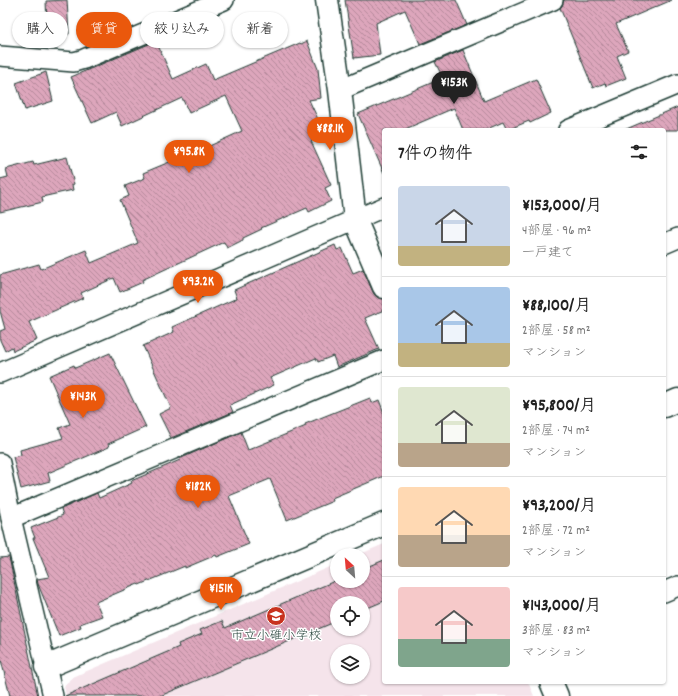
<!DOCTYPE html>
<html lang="ja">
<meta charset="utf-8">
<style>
body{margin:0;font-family:Dekko,"Klee One",sans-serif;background:#f2f2f2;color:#222;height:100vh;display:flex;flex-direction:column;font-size:15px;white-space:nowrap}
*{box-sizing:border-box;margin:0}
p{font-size:13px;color:#767676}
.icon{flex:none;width:22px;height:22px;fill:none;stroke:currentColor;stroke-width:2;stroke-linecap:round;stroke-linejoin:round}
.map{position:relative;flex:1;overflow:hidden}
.panel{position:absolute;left:382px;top:128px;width:284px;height:556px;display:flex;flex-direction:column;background:#fff;border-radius:4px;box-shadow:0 1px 3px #0004}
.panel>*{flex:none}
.hud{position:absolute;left:12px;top:12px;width:310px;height:36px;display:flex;gap:8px}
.needle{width:26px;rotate:334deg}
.buttons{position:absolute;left:330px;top:548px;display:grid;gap:8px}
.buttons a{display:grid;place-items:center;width:40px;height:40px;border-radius:50%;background:#fff;box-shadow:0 1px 3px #0004;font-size:20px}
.price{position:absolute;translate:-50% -34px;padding:0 9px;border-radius:14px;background:#ea580c;color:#fff;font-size:13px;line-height:26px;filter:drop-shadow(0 1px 2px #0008)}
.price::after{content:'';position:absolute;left:50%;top:24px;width:12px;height:9px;margin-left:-6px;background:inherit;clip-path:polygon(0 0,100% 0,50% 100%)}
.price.active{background:#222;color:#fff}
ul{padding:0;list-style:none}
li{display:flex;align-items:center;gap:12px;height:100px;padding:0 16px}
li+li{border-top:1px solid #e0e0e0}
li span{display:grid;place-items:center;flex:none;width:112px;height:80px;border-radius:4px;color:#555}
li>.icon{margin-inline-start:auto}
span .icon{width:48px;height:48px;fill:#fffc;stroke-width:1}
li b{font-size:17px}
h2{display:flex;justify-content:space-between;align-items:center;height:48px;padding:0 16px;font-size:17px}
.tag{padding:0 14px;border-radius:18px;background:#fff;box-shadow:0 1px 3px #0004;font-size:14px;line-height:36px}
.tag.active{background:#ea580c;color:#fff}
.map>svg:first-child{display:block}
.built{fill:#f5e4eb;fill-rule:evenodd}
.building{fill:url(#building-back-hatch);stroke:#1f3d34}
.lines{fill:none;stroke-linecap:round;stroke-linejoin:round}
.minor-casing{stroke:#1f3d34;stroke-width:22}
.tertiary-casing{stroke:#1f3d34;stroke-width:25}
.minor{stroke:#fff;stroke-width:19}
.tertiary{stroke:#fff;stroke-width:22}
.labels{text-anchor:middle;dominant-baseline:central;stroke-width:3;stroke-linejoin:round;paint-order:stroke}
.poi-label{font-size:13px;fill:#1f3d34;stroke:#fff}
</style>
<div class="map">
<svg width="678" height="696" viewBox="0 0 678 696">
<defs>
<pattern id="building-back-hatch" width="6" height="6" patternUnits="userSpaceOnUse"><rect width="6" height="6" fill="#dda6bc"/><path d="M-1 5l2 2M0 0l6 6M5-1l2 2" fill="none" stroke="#b3889a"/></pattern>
</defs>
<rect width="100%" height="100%" fill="#fff"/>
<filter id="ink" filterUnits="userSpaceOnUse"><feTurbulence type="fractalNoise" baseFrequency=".025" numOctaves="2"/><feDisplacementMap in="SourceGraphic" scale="8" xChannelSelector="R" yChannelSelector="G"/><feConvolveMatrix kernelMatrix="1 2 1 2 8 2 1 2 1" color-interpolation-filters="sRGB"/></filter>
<g filter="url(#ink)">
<path class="built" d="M 384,544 L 384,682 L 528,682 L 534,696 L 66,696 L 64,686 L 73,677 L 337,564 L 337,581 L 363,581 L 363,555 L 358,555 ZM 337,603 L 363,603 L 363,629 L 337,629 ZM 337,651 L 363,651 L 363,677 L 337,677 Z"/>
<g class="building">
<polygon points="67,0 69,34 52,35 47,25 46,1"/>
<polygon points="345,0 456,0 467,25 420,44 405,10 376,23 380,55 354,58"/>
<polygon points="564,0 672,0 616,24 628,51 617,56 626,78 606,86 605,83 593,88 560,8 562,6"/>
<polygon points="156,41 173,79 206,64 213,80 300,43 301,44 307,41 318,69 321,98 309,100 325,134 311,141 331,185 325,188 331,201 309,212 307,208 261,228 262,229 243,238 243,240 227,248 224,242 142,280 143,282 120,292 114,278 81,293 83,298 29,322 37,340 13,351 12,347 5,351 0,340 0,331 5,329 0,311 0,275 39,264 41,269 86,250 91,263 138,243 120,200 129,196 125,186 145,178 143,173 179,158 179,160 242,131 226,96 189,113 182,98 122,126 116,112 92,123 71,77"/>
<polygon points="463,50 484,101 536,79 551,113 530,123 529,121 507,130 503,122 485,130 463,130 454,108 403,130 384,130 384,173 358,114 443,78 435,62"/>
<polygon points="46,72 53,101 25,110 16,83"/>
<polygon points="678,107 678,130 624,130"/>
<polygon points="67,157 74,184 72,185 73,190 42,197 43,202 0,212 0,179 8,177 6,169 33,162 34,165"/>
<polygon points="335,245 337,250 342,248 353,273 363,269 373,292 377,297 384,299 384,310 365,318 379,349 337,367 333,356 318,362 316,358 270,378 274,385 230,405 233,412 171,438 159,414 171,408 143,346 174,332 172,327 237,298 234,290"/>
<polygon points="110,353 146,427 108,444 109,447 48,473 50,481 21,489 13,457 21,455 20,450 63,438 59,428 70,424 49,376 74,365 75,368"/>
<polygon points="370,398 372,403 379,400 384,413 384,476 332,498 333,501 287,520 270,479 229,496 249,544 217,557 216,555 185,568 185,566 139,585 138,584 96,602 102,616 80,624 81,627 59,636 38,584 37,579 49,577 33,538 35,538 31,528 63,515 61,509 97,493 99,498 132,483 131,481 180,460 179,459 241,432 248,450 306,426 305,424"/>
<polygon points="9,557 38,696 10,696 0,656 0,558"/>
<polygon points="384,560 384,601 363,610 363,603 337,603 337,621 160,696 65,696 179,647 178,644 202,634 200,630 222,621 225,628 337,580 337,581 363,581 363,569"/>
</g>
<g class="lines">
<g class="minor-casing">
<g id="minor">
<polyline points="0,56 74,62 84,59 224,0"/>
<polyline points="340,90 553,0"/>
<polyline points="568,130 678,84"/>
<polyline points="664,244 678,238"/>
<polyline points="0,373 384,207"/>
<polyline points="0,463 11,518 53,696"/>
<polyline points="11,518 384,360"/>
<polyline points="664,592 678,586"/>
</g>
</g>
<g class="tertiary-casing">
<g id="tertiary">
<polyline points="327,0 340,90 355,219 384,287"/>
<polyline points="664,406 678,400"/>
<polyline points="46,667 384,524"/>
<polyline points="551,682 557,696"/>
</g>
</g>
<use href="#minor" class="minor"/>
<use href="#tertiary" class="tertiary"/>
</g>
</g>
<defs>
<g id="school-disc" transform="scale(1)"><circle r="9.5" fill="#c8321e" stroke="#fff"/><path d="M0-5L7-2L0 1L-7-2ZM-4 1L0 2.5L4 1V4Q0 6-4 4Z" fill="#fff"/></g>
</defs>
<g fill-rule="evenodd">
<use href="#school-disc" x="276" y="616"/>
</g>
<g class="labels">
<g class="poi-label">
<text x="276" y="636">市立小碓小学校</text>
</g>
</g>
</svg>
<div class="buttons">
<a><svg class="needle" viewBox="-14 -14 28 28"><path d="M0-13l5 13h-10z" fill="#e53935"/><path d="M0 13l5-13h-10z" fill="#767676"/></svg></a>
<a><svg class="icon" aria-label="locate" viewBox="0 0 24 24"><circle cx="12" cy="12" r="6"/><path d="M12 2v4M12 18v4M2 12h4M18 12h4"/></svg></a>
<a><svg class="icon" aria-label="layers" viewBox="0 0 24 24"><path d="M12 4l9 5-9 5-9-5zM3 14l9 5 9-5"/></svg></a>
</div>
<b class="price active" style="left:454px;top:105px">¥153K</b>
<b class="price" style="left:330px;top:151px">¥88.1K</b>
<b class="price" style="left:189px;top:174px">¥95.8K</b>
<b class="price" style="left:198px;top:304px">¥93.2K</b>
<b class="price" style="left:83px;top:419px">¥143K</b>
<b class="price" style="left:198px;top:509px">¥182K</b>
<b class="price" style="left:221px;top:611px">¥151K</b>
<div class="hud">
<a class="tag">購入</a>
<a class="tag active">賃貸</a>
<a class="tag">絞り込み</a>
<a class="tag">新着</a>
</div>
<section class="panel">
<h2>7件の物件<svg class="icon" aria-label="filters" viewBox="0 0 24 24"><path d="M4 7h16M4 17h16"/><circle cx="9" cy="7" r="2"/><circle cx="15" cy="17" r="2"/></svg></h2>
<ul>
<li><span style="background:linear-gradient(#c9d6e8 75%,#c2b280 0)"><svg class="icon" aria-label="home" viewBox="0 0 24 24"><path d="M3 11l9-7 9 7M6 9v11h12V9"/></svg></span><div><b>¥153,000/月</b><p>4部屋 · 96 m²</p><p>一戸建て</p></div></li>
<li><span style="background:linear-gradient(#a9c7e8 70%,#c2b280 0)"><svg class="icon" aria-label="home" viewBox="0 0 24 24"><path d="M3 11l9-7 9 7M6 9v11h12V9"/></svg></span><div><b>¥88,100/月</b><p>2部屋 · 58 m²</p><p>マンション</p></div></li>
<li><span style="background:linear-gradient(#dfe7d0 70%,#b9a48a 0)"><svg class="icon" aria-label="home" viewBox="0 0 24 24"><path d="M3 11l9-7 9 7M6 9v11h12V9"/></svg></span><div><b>¥95,800/月</b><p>2部屋 · 74 m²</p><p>マンション</p></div></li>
<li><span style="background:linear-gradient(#ffd9b3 60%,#b9a48a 0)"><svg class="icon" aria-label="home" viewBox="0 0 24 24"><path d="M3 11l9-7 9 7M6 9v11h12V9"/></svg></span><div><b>¥93,200/月</b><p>2部屋 · 72 m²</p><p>マンション</p></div></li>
<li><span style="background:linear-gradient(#f6c9c9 65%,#7fa58c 0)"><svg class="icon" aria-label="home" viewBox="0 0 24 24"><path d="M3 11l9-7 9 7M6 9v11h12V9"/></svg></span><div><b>¥143,000/月</b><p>3部屋 · 83 m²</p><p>マンション</p></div></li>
</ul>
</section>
</div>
